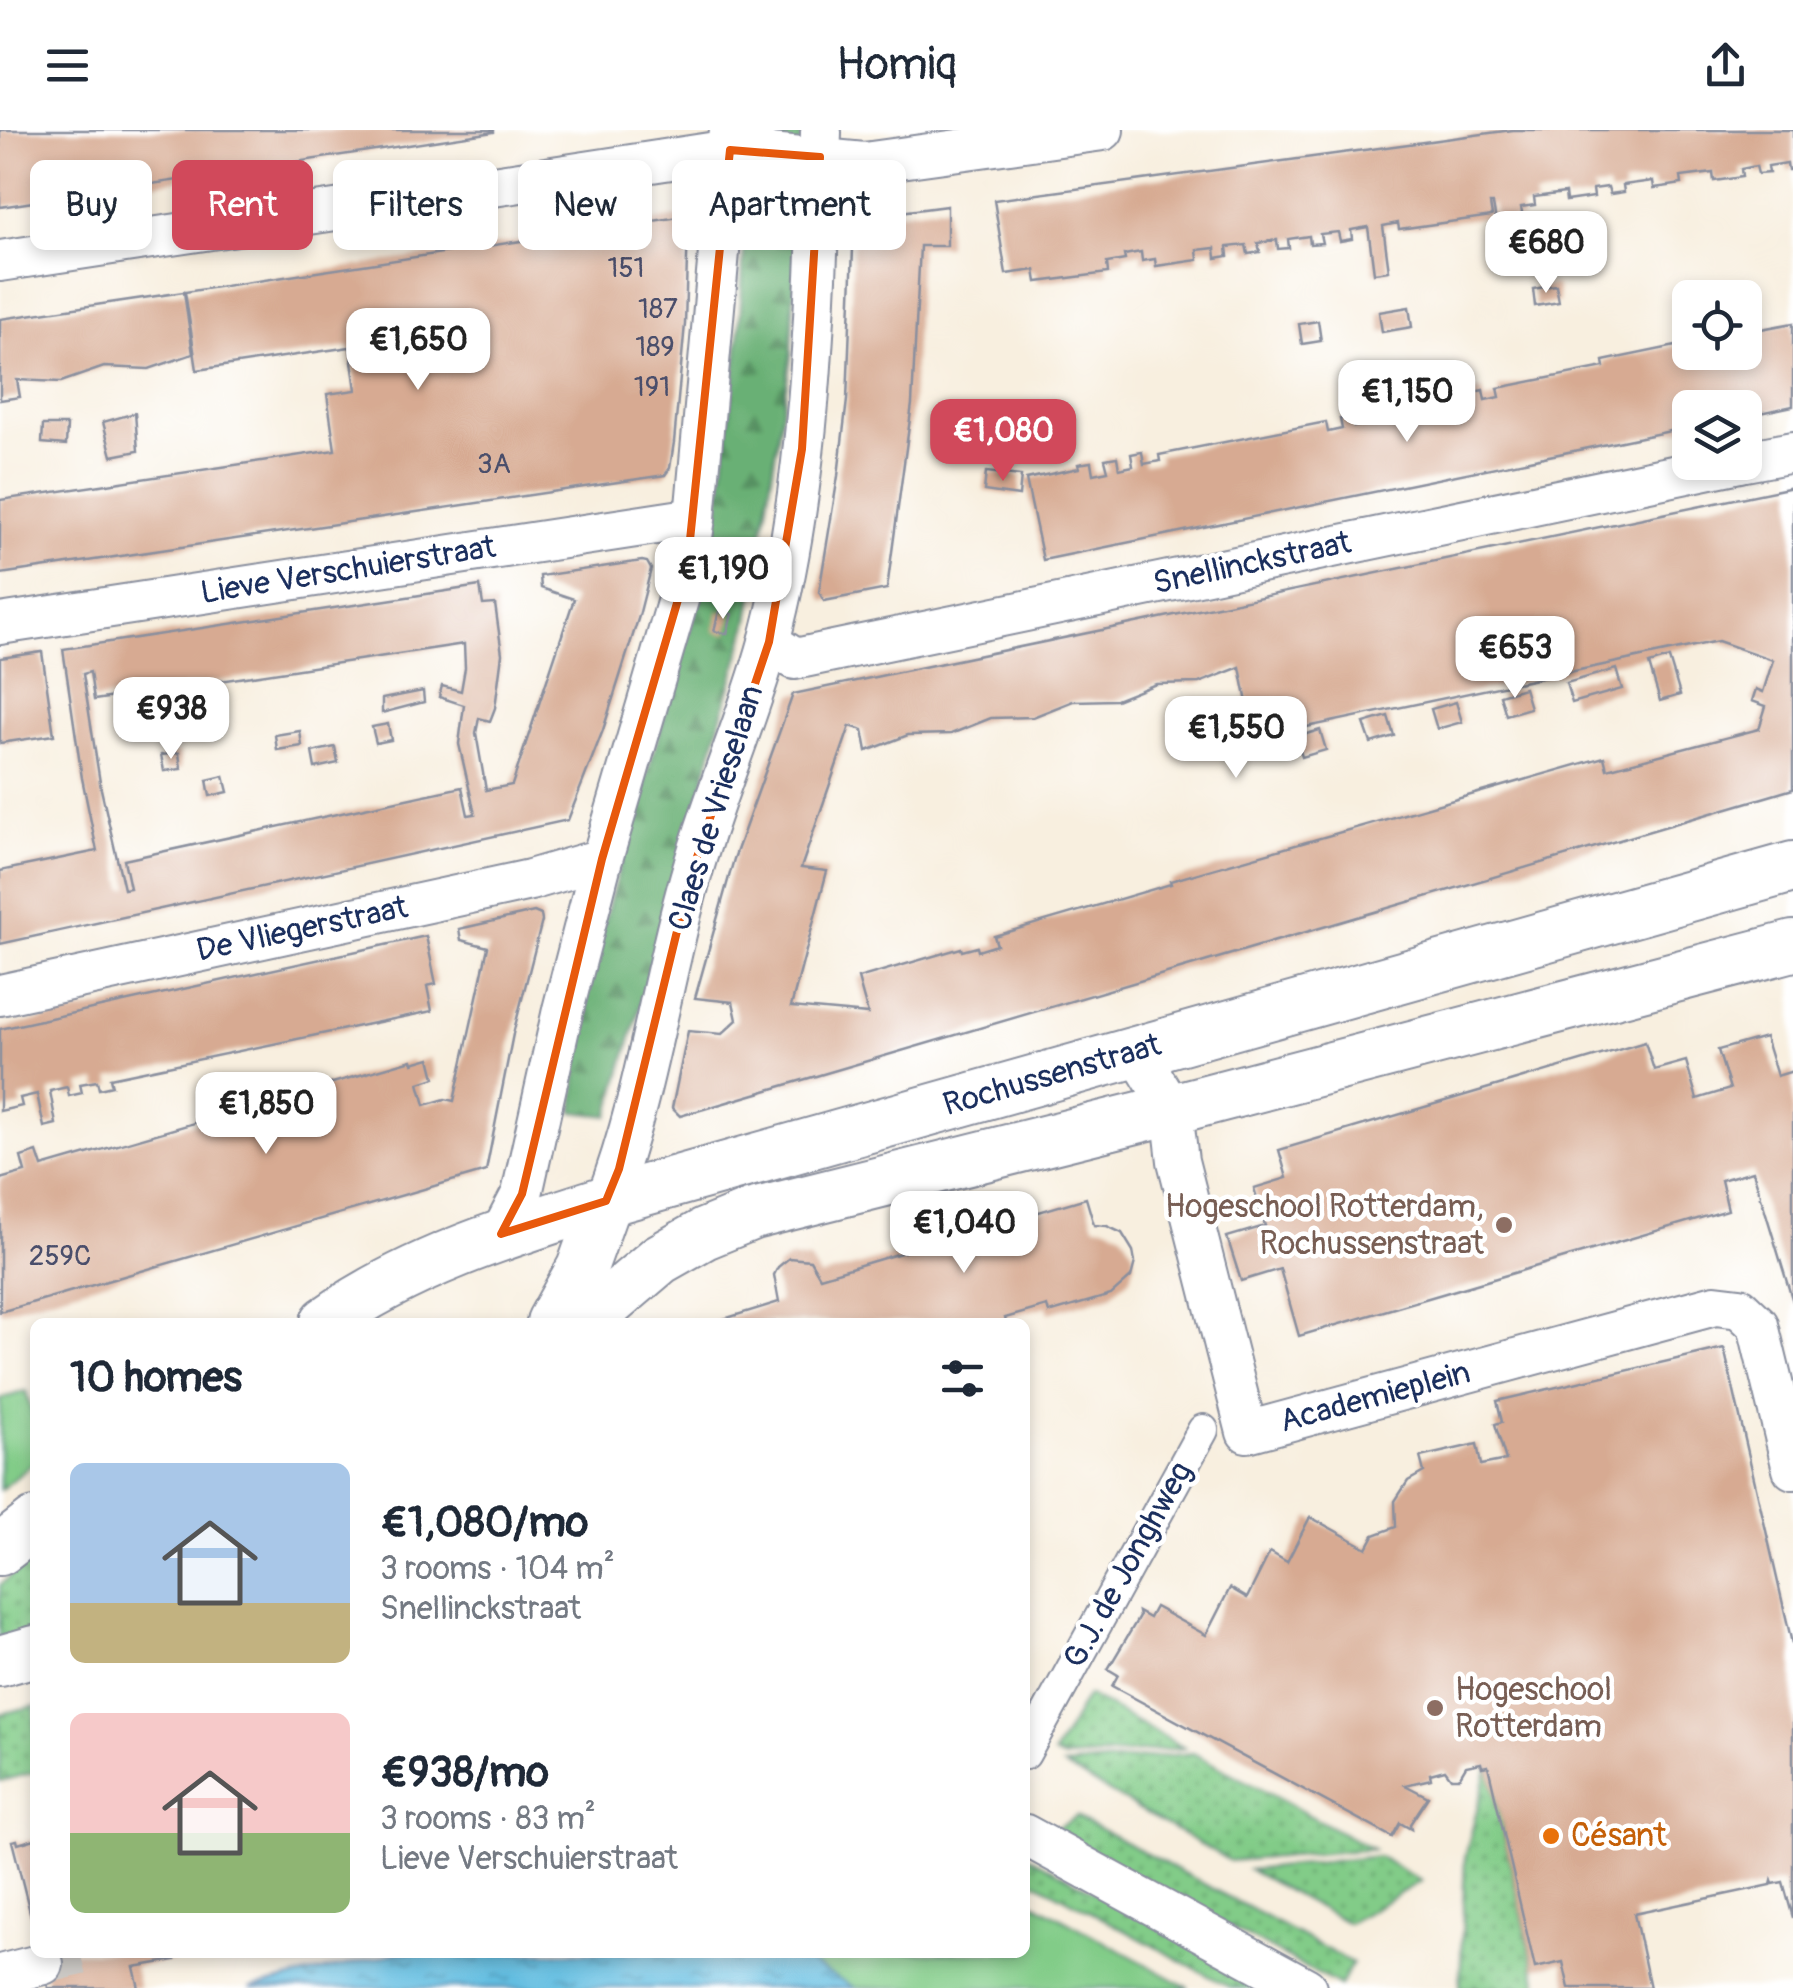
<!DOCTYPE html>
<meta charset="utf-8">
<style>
body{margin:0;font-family:Pangolin,sans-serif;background:#f6f6f7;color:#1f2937;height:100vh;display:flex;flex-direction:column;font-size:38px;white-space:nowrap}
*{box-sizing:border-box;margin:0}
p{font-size:32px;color:#747a83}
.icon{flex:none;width:55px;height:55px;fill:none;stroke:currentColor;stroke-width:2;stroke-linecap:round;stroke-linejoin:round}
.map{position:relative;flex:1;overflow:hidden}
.details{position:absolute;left:30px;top:1188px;width:1000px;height:640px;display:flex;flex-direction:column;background:#fff;border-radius:15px;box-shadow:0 5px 15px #0003}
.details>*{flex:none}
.hud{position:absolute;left:30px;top:30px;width:1000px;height:90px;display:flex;gap:20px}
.fabs{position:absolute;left:1672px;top:150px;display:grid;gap:20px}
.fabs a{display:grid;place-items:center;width:90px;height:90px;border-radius:15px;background:#fff;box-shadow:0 5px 15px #0003;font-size:50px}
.price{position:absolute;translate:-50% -85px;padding:0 22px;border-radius:20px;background:#fff;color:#222;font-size:32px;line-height:65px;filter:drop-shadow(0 2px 5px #0008)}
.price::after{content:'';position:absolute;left:50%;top:60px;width:30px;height:22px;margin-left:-15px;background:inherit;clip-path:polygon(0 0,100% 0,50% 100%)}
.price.active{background:#d1495b;color:#fff}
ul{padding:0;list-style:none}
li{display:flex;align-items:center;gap:30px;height:250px;padding:0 40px}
li span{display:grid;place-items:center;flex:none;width:280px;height:200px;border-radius:15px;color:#555}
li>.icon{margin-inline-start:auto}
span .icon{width:120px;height:120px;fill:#fffc;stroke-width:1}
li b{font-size:42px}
h2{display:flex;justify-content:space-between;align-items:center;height:120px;padding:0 40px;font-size:42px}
.pill{padding:0 35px;border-radius:15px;background:#fff;box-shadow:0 5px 15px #0003;font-size:35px;line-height:90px}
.pill.active{background:#d1495b;color:#fff}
header{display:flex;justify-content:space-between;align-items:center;height:130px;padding:0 40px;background:#fff;font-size:45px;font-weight:600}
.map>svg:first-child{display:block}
.grass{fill:url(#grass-dots);stroke:#4e7e73;stroke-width:2.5}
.forest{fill:url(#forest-firs);stroke:#427069;stroke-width:2.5}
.park{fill:#82cc88;stroke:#4e7e73;stroke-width:2.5}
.water{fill:url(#water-ripples);stroke:#3f76a0;stroke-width:2.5}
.building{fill:#d7aa92;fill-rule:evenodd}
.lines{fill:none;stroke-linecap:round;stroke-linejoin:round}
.minor-tunnel{stroke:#ccc9c5;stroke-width:40;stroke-dasharray:40 20;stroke-linecap:butt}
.pedestrian-casing{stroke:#8a8f9e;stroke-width:34}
.minor-casing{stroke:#8a8f9e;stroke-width:44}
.tertiary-casing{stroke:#8a8f9e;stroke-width:54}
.pedestrian{stroke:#fff;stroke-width:30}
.minor{stroke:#fff;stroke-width:40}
.tertiary{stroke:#fff;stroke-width:50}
.marked{fill:none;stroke:#e8590c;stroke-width:8;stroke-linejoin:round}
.education-dot{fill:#8d6e63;stroke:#fff;stroke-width:4}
.food-dot{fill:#e8710a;stroke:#fff;stroke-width:4}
.labels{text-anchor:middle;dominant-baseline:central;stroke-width:9;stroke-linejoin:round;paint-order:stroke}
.number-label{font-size:28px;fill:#4a4e6b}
.street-label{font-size:32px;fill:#1b2f5e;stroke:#fff}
.education-label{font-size:32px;fill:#785e54;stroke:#fff;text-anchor:end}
.food-label{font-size:32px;fill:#c56008;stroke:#fff;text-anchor:start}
</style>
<header><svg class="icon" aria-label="menu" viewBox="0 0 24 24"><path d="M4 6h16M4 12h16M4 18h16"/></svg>Homiq<svg class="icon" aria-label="share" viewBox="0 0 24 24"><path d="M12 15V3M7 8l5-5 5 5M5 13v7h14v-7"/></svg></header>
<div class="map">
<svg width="1793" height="1858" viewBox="0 0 1793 1858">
<defs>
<pattern id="grass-dots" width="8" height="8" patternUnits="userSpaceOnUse" patternTransform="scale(2.5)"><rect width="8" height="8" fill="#82cc88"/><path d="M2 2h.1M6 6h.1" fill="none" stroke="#6aa672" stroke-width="1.8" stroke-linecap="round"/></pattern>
<pattern id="forest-firs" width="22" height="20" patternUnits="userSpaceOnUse" patternTransform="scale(2.5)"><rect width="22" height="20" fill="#69b074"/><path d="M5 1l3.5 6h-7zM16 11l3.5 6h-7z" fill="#569062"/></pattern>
<pattern id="water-ripples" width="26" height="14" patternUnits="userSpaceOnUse" patternTransform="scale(2.5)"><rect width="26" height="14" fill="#63bee1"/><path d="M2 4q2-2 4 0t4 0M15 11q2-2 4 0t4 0" fill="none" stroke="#519bba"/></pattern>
</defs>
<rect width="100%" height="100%" fill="#fff"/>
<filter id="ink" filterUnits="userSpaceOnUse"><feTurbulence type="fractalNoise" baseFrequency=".01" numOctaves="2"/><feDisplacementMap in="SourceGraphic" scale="20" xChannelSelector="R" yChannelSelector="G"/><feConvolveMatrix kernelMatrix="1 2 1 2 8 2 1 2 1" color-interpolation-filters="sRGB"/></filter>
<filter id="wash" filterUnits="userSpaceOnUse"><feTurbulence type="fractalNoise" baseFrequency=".0048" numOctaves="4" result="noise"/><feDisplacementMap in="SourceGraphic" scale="40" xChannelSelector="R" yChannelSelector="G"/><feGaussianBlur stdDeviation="2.25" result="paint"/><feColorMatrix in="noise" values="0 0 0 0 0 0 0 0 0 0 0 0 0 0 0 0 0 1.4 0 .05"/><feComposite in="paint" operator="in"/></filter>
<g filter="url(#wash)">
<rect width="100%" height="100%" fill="#f8efdf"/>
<g class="grass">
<polygon points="35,1426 35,1500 0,1510 0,1455"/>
<polygon points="1087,1565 1184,1618 1064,1629 1054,1624"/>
<polygon points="35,1576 35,1642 0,1651 0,1584"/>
<polygon points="1193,1623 1372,1719 1230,1731 1064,1636"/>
<polygon points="1488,1636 1539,1858 1460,1858 1465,1728"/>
<polygon points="1076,1686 1352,1833 1340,1856 1052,1701"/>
<polygon points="1025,1724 1270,1858 1231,1858 1025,1746"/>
<polygon points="1378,1726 1421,1751 1348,1793 1249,1740"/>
</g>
<polygon class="forest" points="750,0 802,0 791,226 749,491 609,986 573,982 584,870 610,769 714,418 739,205"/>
<g class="park">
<polygon points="26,1261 35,1294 35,1332 0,1360 0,1269"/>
<polygon points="1025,1768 1189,1858 855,1858 792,1823 1025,1822"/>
</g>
<polygon class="water" points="399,1822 792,1823 855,1858 250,1858"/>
<g id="blocks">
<g class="building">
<polygon points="0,0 494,0 494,2 0,77"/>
<polygon points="1512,0 1793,0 1793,40 1788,40 1787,33 1768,36 1769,43 1758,44 1756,36 1741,39 1742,47 1714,51 1713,43 1681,47 1682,54 1669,56 1654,58 1653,51 1623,55 1624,62 1610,64 1608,57 1593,59 1594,67 1566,71 1565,63 1534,67 1535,75 1521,77 1523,88 1496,91 1493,74 1490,74 1492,86 1399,99 1398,93 1383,96 1389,141 1374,143 1368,97 1351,100 1352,109 1340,111 1338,102 1320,104 1322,113 1310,114 1309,106 1288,109 1289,118 1278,119 1277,110 1258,113 1260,122 1248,124 1246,115 1227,117 1228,126 1216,128 1215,118 1197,120 1198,130 1156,136 1155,129 1142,131 1141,122 1124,125 1125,130 1107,133 1108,143 1037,152 1035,140 1006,144 994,70"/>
<polygon points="947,76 947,116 920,116 912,274 887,459 824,471 819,462 838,346 847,270 854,93 862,87"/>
<polygon points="679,87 688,95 685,194 674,312 670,338 665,345 0,444 0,370 335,320 327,264 356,260 350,217 197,240 185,162"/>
<polygon points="1556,155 1559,172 1535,176 1533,159"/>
<polygon points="184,162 193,224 149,239 104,237 61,252 17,250 20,267 0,270 0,189"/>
<polygon points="1409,177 1412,197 1382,202 1379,182"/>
<polygon points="1318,191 1321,211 1302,214 1299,194"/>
<polygon points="1793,193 1793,276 1745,286 1745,278 1690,278 1690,297 1043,430 1026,349 1079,338 1078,334 1091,332 1093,344 1108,341 1105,329 1117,327 1119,339 1133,336 1131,324 1142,322 1144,334 1160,331 1159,325 1326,292 1328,302 1342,299 1340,289 1352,287 1354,297 1368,294 1366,284 1376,282 1379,292 1394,289 1392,278 1405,276 1407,287 1421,284 1418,273 1430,270 1432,281 1448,278 1445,267 1457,265 1459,276 1472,273 1470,263 1483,260 1485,270 1500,267 1498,258 1604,237 1603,231 1690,213 1690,222 1745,222 1745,202"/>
<polygon points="135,283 138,321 112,326 103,292"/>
<polygon points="43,295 67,295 66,315 42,313"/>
<polygon points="986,342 1021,346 1019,366 984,361"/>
<path d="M 1793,357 L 1793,659 L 680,986 L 672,978 L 688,901 L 722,904 L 737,890 L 733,872 L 695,868 L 734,729 L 793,564 ZM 1718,511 L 1773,530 L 1763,562 L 1756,559 L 1752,571 L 1766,576 L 1759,599 L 1607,639 L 1604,627 L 1170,751 L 1171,754 L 994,806 L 997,815 L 978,821 L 977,817 L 962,821 L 961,818 L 858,848 L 868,884 L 791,877 L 827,741 L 801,738 L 850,596 L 863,600 L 867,621 L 908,605 L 951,604 L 991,588 L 1033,587 L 1073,571 L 1116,570 L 1156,554 L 1199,553 L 1240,537 L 1254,608 Z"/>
<path d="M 642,431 L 647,432 L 651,439 L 639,486 L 603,600 L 568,690 L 0,814 L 0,741 L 97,721 L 82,648 L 63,519 L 480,456 L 483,475 L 495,474 L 502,524 L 495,578 L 490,591 L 479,588 L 476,603 L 486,660 L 512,655 L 574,469 L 541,458 L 540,446 ZM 464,514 L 465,538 L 461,561 L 442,556 L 439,567 L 464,575 L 459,614 L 475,684 L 468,685 L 462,657 L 124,730 L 130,758 L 124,759 L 101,659 L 83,544 L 90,542 L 94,570 Z"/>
<polygon points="719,481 732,484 727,504 714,501"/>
<polygon points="42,522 54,605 0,613 0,528"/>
<polygon points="1669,528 1680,565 1660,571 1649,534"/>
<polygon points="1616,539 1622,559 1572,573 1566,553"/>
<polygon points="1524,558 1530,578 1506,585 1500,565"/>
<polygon points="423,561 424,572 382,583 382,569"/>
<polygon points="1456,572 1462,592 1437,599 1431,579"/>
<polygon points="1388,586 1394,606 1371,613 1364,593"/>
<polygon points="388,594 391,610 376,613 372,597"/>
<polygon points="1320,600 1326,620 1302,627 1296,607"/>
<polygon points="300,601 302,616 277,620 275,605"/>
<polygon points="335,617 338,633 315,638 312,622"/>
<polygon points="179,623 181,639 164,641 161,625"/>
<polygon points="224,646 228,662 210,666 207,650"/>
<polygon points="534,782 541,785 542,791 513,904 486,1041 0,1182 0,1049 25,1042 21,1027 37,1022 42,1037 412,930 413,933 430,928 435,948 419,953 425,975 445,969 454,971 488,817 461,810 459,799"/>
<polygon points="426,806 436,854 427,856 432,881 110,948 112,956 99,959 97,951 80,954 82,963 69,966 67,957 50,961 56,994 44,997 37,964 20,968 22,976 0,981 0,899"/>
<polygon points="1765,907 1777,946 1793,941 1793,1172 1753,1041 1721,1050 1728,1080 1299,1206 1280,1139 1241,1151 1227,1107 1265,1096 1254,1058 1287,1048 1279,1020 1645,912 1654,940 1686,931 1697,969 1730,959 1718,920"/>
<polygon points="1086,1068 1094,1095 1107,1096 1122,1103 1133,1121 1135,1132 1131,1147 1111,1165 1049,1183 1047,1176 1005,1188 1006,1192 714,1192 779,1172 774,1145 778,1137 789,1128 810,1130 820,1147"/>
<polygon points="1724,1218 1793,1518 1793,1788 1783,1752 1773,1754 1772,1751 1771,1755 1634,1784 1650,1858 1569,1858 1563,1832 1535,1838 1488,1636 1482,1637 1481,1633 1466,1636 1459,1648 1451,1648 1445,1640 1430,1644 1431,1649 1405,1655 1428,1667 1410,1694 1411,1699 1400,1693 1392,1707 1112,1556 1118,1545 1108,1539 1139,1487 1138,1482 1149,1488 1155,1477 1206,1505 1230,1458 1247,1468 1270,1422 1287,1432 1310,1387 1367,1418 1374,1405 1396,1397 1395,1371 1408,1351 1424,1342 1420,1327 1477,1314 1481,1335 1506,1330 1495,1294 1502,1292 1497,1271"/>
<polygon points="35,1709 35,1797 34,1798 12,1711 17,1710 18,1714"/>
<polygon points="40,1822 173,1822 175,1830 134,1837 139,1858 48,1858"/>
</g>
</g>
</g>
<g filter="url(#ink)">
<use href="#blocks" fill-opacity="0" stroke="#8a8f9e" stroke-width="2.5"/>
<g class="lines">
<polyline class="minor-tunnel" points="43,1834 94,1822"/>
<g class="pedestrian-casing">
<polyline id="pedestrian" points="1025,1624 1203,1300"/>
</g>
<g class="minor-casing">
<g id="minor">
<polyline points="0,131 730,20 864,33 1103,0"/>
<polyline points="1745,331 1793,322"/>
<polyline points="0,494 695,388"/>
<polyline points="769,512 795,529 1740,332"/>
<polyline points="0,865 530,750 602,729"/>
<polyline points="1137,922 1172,979 1178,1031 1247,1302 1715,1175 1740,1178 1758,1195 1793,1339"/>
<path d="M 606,1071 C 646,967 660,855 690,749 C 712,669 747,592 769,512 C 812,352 816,167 821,2"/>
<polyline points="501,1104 522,1064 563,880 602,729 687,439 695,388 730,0"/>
<polyline points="1025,1705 1306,1858"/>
<polyline points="0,1845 43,1834"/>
</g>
</g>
<g class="tertiary-casing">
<g id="tertiary">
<path d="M 326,1192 C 408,1133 511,1101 606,1071 L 1793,737"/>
<polyline points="552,1192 582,1138 606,1071"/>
<polyline points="586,1192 660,1129 704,1104 753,1084 1172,979 1793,816"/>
<polyline points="0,1420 35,1393"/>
<polyline points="0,1531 35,1521"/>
</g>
</g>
<use href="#pedestrian" class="pedestrian"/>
<use href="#minor" class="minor"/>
<use href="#tertiary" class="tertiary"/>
</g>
</g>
<path class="marked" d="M 730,20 L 820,27 L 802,319 L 769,512 L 690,748 L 619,1039 L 606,1071 L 501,1104 L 522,1064 L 602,729 L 687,439 Z"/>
<g class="education-dot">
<circle cx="1504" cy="1095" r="10"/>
<circle cx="1435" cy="1578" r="10"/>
</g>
<circle class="food-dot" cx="1551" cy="1706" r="10"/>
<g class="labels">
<g class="number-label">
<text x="626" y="138">151</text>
<text x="658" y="179">187</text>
<text x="655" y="217">189</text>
<text x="652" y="257">191</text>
<text x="494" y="334">3A</text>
<text x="60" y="1126">259C</text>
</g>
<g class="street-label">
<text transform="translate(1252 433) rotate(-12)">Snellinckstraat</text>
<text transform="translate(348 440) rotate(-9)">Lieve Verschuierstraat</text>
<text transform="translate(716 678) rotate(-73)">Claes de Vrieselaan</text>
<text transform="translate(302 799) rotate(-12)">De Vliegerstraat</text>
<text transform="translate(1052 945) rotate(-16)">Rochussenstraat</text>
<text transform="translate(1375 1267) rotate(-15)">Academieplein</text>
<text transform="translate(1128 1435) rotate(-61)">G.J. de Jonghweg</text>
</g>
<g class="education-label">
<text x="1484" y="1077">Hogeschool Rotterdam,<tspan x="1484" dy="37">Rochussenstraat</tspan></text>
<text x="1455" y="1560" text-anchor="start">Hogeschool<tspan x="1455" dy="37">Rotterdam</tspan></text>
</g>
<g class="food-label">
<text x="1571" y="1706">Césant</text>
</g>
</g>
</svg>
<div class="fabs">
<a><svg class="icon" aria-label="locate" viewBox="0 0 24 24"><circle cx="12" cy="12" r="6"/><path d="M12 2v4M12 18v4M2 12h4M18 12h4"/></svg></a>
<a><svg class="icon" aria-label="layers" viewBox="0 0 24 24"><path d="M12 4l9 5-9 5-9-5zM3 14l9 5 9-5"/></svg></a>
</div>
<b class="price" style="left:1546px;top:166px">€680</b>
<b class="price" style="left:418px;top:263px">€1,650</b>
<b class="price" style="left:1407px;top:315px">€1,150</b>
<b class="price active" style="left:1003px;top:354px">€1,080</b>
<b class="price" style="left:723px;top:492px">€1,190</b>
<b class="price" style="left:1515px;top:571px">€653</b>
<b class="price" style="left:171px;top:632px">€938</b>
<b class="price" style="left:1236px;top:651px">€1,550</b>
<b class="price" style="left:266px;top:1027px">€1,850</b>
<b class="price" style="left:964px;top:1146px">€1,040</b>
<div class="hud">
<a class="pill">Buy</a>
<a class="pill active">Rent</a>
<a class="pill">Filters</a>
<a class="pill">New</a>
<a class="pill">Apartment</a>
</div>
<section class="details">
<h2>10 homes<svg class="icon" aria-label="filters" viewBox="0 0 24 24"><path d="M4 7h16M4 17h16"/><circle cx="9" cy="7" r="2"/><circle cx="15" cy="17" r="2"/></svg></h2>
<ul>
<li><span style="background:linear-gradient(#a9c7e8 70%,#c2b280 0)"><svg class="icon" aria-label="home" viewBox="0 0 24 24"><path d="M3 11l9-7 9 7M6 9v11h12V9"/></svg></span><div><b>€1,080/mo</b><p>3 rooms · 104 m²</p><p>Snellinckstraat</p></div></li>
<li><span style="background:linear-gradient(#f6c9c9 60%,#8fb573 0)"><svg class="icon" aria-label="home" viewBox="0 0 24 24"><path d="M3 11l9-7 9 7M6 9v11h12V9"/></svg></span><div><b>€938/mo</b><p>3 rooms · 83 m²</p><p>Lieve Verschuierstraat</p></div></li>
</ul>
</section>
</div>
